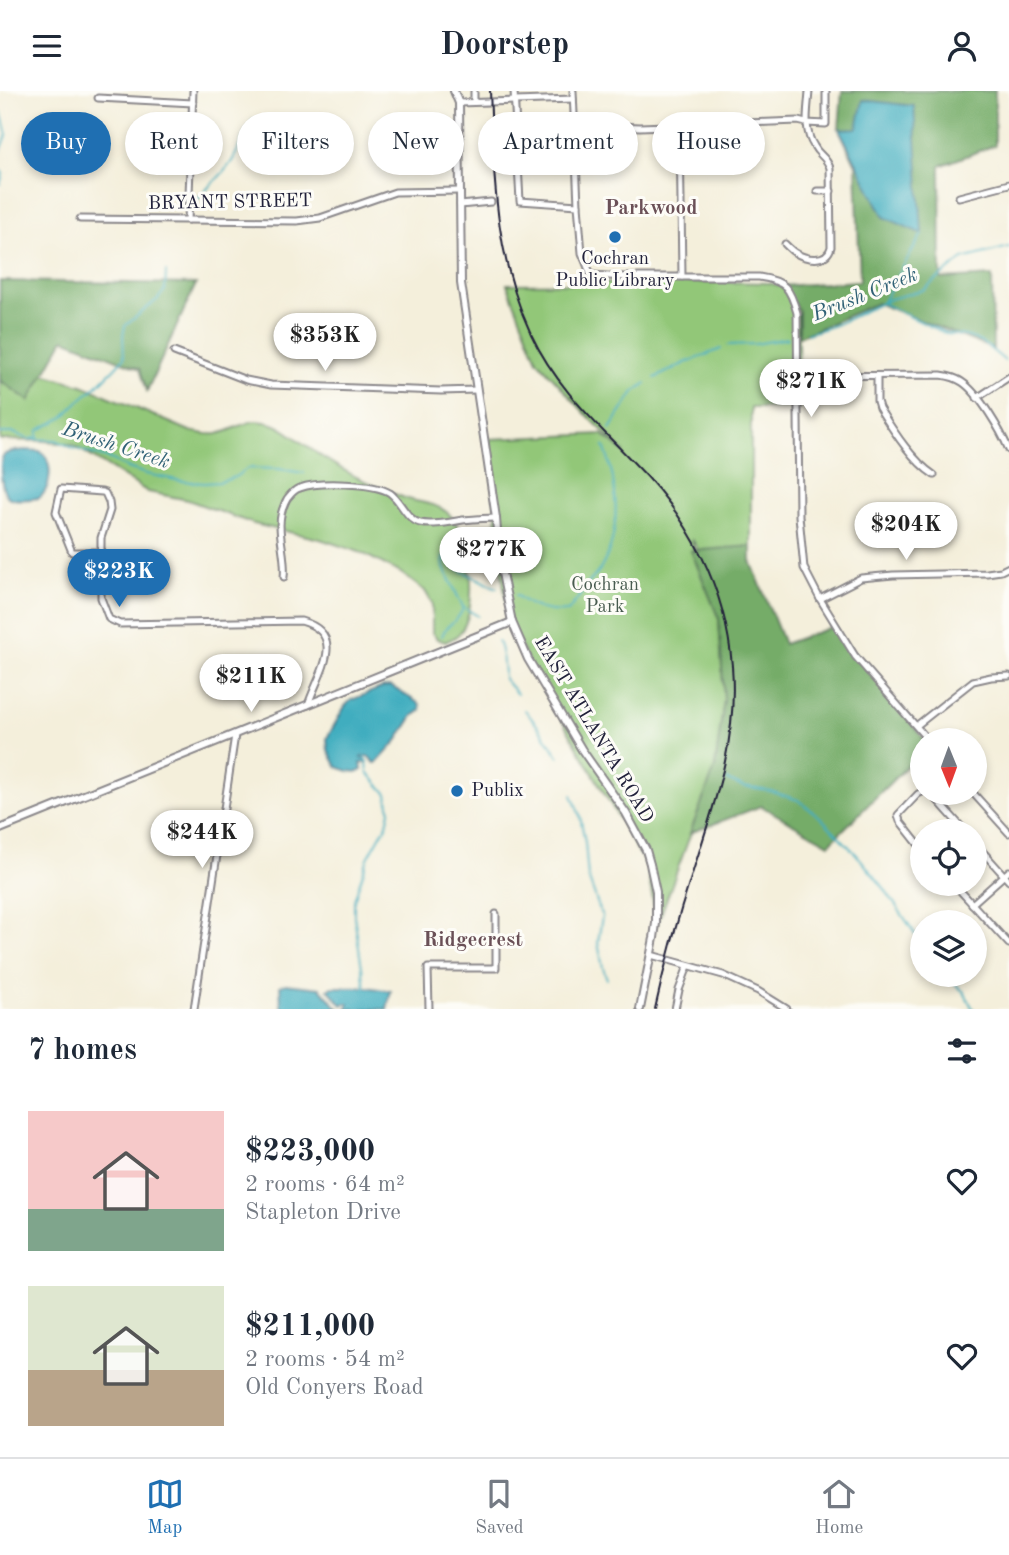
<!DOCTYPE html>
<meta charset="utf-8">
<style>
body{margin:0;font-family:"Old Standard TT",serif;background:#f2f2f3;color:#1f2937;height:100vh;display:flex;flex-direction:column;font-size:26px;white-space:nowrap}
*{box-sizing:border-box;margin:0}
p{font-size:23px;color:#747a83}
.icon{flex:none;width:38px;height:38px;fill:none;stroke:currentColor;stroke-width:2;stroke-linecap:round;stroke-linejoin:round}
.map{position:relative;height:918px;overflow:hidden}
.drawer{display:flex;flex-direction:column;background:#fff;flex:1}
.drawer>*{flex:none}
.banner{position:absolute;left:21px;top:21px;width:968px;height:63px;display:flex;gap:14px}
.needle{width:46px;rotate:179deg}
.fabs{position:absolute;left:910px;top:637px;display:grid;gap:14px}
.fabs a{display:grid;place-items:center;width:77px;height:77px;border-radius:50%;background:#fff;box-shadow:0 4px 10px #0003;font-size:35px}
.price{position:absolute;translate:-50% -60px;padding:0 16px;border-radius:24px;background:#fff;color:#222;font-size:23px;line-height:46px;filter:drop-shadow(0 2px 4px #0008)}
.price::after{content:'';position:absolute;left:50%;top:42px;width:21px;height:16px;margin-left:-10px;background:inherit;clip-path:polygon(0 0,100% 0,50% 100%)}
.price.on{background:#1f6fb2;color:#fff}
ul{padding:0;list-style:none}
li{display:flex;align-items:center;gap:21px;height:175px;padding:0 28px}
li span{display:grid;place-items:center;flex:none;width:196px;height:140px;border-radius:0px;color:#555}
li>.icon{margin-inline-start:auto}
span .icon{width:84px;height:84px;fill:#fffc;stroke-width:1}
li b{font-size:30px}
h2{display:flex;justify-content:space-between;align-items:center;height:84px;padding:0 28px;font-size:30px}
.chip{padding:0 24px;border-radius:32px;background:#fff;box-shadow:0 4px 10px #0003;font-size:24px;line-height:63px}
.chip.on{background:#1f6fb2;color:#fff}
header{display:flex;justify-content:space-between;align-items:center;height:91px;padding:0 28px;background:#fff;font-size:32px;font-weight:700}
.menu{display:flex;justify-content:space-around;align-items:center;height:98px;border-top:2px solid #e0e1e3;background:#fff;font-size:19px;color:#747a83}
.menu a{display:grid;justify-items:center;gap:4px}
.menu .on{color:#1f6fb2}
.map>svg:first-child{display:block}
.green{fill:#92c778;stroke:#5a745a;stroke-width:2}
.forest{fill:#75ac68;stroke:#4c6752;stroke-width:2}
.water{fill:#41adbf;stroke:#32687d;stroke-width:2}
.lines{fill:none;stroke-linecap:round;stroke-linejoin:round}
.stream{stroke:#41adbf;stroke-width:2}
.minor-casing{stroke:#8b888b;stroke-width:9}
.tertiary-casing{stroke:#8b888b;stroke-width:10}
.minor{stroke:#fff;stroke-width:5}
.tertiary{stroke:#fff;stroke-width:6}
.rail{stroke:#22223b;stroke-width:2}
.poi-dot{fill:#1f6fb2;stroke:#fdfcf7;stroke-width:2.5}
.labels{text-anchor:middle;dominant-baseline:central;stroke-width:6;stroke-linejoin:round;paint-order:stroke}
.street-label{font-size:19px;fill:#22223b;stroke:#fdfcf7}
.poi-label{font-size:19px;fill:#22223b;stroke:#fdfcf7}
.park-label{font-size:19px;fill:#495c50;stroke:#fdfcf7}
.neighbourhood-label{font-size:21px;font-weight:bold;fill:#6a5057;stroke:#fdfcf7}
.water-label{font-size:21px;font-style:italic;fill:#306176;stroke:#fdfcf7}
</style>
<header><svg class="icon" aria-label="menu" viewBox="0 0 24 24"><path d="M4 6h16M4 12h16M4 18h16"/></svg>Doorstep<svg class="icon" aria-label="person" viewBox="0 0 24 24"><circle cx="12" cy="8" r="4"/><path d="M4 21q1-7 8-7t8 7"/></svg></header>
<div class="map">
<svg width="1009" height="918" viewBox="0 0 1009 918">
<rect width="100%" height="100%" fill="#fdfcf7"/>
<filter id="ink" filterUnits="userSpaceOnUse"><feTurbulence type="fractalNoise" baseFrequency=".0143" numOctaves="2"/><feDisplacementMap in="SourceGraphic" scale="14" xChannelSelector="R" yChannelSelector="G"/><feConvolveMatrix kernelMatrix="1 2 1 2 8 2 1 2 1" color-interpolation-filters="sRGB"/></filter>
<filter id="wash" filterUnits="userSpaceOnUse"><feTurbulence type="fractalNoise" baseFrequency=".00686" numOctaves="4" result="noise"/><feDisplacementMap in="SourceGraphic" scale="28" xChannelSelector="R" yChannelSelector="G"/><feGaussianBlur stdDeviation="1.57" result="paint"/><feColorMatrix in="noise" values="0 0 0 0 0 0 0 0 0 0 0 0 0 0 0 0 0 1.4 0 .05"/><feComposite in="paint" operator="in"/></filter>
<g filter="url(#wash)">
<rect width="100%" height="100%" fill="#f4efdb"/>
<g class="green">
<polygon points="726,191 769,192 782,195 797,222 800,316 751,317 751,455 700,462 692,448 695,467 719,528 724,609 715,677 657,834 647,776 530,574 510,533 501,480 489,348 602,343 625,362 582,319 537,269 507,193"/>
<path d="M 26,278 L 82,294 L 190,340 C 199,342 207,344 217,343 C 239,339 247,324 273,333 C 285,337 294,346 304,353 C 325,369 349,383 373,394 C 384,400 396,404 408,408 C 422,412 436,412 448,422 C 471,442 479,513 462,539 C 457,546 452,548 445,551 L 437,548 L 432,542 L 432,512 L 425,500 L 401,482 L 362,462 L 320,448 L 254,433 L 188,409 L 148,401 L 73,354 L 45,350 L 0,349 L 0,280 Z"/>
</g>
<g class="forest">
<polygon points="842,0 995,0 995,54 940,75 941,188 992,185 993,258 877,212 799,246 799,220 782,195 860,190 856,74 839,38"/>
<polygon points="0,190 196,193 147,300 140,278 64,248 29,310 0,289"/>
<polygon points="751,455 751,470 784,553 832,536 925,649 922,649 922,660 829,753 761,715 690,742 715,677 724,609 719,528 691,460"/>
</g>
<g class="water">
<polygon points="863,9 914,15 922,143 884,126 839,38 857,37"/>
<path d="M 25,359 L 40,360 C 54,369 52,398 39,407 C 31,408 18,410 10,407 C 0,403 0,373 3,365 C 9,359 18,360 25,359 Z"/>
<polygon points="391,595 420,613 421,619 413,625 397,650 378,671 375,672 368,665 363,665 361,667 365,668 366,672 361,672 362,679 358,681 348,680 337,676 328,659 327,647 345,615 351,609 383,596"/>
<polygon points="286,893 320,897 339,918 283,918 281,915 280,895"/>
<polygon points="332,896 367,896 391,900 387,918 346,918 349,913 346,912 342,914 328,898"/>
</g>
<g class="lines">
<g class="stream">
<polyline points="0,17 7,44 0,62"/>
<polyline points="0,78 3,83 0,93"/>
<path d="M 195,111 C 206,97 220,87 230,73 C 241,59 242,41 254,28"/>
<polyline points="883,211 922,143"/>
<path d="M 884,213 L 942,241 C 953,246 956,243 965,245 C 981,248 994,261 1005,270"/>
<polyline points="807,243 835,234 890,208 923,199 963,168 1009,156"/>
<polyline points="728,254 755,253 788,247"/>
<polyline points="655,287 685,272 721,258"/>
<polyline points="610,338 634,301 646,292"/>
<polyline points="0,342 14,342 28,348 56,349 73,357 113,369 125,376 146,383 182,390 204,392 220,391 235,386 248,377 279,378 304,382"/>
<path d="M 33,347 L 38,346 L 38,340 C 46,334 55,332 63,326 C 69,322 73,315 79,310 C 95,297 110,283 124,267 L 123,244 L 125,235 L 158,208 L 165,199 L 166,181"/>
<polyline points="443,466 444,477 463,516 478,525"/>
<polyline points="444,467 454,476 497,497"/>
<path d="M 516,504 C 532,517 547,522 568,520 C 576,511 581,503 587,494 C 592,488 597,483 601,477 C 622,441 618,392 604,355"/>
<path d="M 442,545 C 446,531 457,534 463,517"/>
<path d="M 498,550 C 503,563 504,574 504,588 L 517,603"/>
<polyline points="525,619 543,642 559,666"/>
<polyline points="364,665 367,671 368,682 387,703 390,720 387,733 368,767 354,809 354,825 365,896"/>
<polyline points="727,689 743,696 770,700 798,709 820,726 857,764 884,797 922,853"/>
<polyline points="572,704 580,725 585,751 588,786 602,825 598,852 603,877 607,888"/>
<polyline points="945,884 964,901 973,918"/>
</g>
</g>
</g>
<g filter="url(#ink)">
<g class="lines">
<g class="minor-casing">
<g id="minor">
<polyline points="474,0 474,11"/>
<polyline points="514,0 520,110 578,114"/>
<path d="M 573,0 L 578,114 L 582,162 L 591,184 L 626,186 L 759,186 C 786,190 790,197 797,222 L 799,425 L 804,477 L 820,508 L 855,565 L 928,649"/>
<polyline points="98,7 193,12"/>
<polyline points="459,12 573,8"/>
<polyline points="574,28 616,35 640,36 798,30 806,32 826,33 826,0"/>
<polyline points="680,36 682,186"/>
<polyline points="817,100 831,100"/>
<polyline points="959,106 1009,93"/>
<polyline points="460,114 491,111"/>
<polyline points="80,128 297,130 320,127 395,101 460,100"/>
<polyline points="188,129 193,0"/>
<path d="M 785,153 C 788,156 791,159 794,161 C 806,169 827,172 831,156 L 830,77 C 826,65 819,65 814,55 C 803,39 808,18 809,0"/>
<polyline points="174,261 246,289 271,294 441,300 476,299"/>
<path d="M 797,285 L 941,284 C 948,285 955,286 962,291 C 979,302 1001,340 1009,359"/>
<path d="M 877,285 L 877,310 L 879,317 C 893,339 912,370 934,384"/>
<polyline points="977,307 1009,286"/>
<path d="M 101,461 L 72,461 L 56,421 L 61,398 L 102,401 L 105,402 L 109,411 L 110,419 L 101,447 L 101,507 L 109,528 L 120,533 L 301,530 C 349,543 318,583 308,614"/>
<path d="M 284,486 C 287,461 273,436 285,412 C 287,406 295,398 300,397 C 318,390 374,392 390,402 C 401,410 406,428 420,432 C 434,435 450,431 463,429 C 474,428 485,427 496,427"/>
<polyline points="820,508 861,487 893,484 987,482 1001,480 1009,476"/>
<polyline points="916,635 973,590 991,586 1009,585"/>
<polyline points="922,701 918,703 898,724 900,730 922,758"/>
<polyline points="931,702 965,740"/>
<polyline points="973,702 1009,742"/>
<polyline points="975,752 1009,790"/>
<polyline points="954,793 1009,853"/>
<polyline points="972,813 1009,780"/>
<polyline points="651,864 723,884 758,900 787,918"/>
<polyline points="194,918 235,644"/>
<polyline points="429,918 428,877 496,877 496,823"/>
<polyline points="675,918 679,899 688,875"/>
</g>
</g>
<g class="tertiary-casing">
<g id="tertiary">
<polyline points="454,0 459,12 461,192 496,427 499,467 505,497 512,531 528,568 582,659 626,722 646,759 650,773 656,801 656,832 654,847 640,918"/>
<polyline points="0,738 512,531"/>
</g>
</g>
<use href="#minor" class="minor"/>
<use href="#tertiary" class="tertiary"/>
<path class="rail" d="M 490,0 C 494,86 494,163 531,243 C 555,295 597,333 636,374 C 690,428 726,498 732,575 C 738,649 715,711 693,780 C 678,826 665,872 655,918"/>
</g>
</g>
<g class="poi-dot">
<circle cx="615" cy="146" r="7"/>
<circle cx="457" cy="700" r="7"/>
</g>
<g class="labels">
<g class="street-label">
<text transform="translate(230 112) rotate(-1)">BRYANT STREET</text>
<text transform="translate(593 639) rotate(59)">EAST ATLANTA ROAD</text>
</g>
<g class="poi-label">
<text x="615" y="168">Cochran<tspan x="615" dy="22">Public Library</tspan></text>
<text x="471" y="700" text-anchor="start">Publix</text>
</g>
<g class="park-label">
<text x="605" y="494">Cochran<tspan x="605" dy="22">Park</tspan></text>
</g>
<g class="neighbourhood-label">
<text x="651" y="117">Parkwood</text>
<text x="473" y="849">Ridgecrest</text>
</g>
<g class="water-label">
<text transform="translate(865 204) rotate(-22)">Brush Creek</text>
<text transform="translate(116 355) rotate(18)">Brush Creek</text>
</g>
</g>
</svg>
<div class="fabs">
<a><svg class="needle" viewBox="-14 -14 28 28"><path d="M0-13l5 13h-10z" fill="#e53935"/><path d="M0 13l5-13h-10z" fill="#747a83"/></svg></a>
<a><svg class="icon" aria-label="locate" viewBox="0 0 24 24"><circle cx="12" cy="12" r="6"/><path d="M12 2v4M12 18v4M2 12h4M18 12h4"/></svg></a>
<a><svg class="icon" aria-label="layers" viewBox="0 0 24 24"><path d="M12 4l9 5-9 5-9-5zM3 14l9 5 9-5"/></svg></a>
</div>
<b class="price" style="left:325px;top:282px">$353K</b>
<b class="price" style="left:811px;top:328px">$271K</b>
<b class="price" style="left:906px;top:471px">$204K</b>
<b class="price" style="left:491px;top:496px">$277K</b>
<b class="price on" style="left:119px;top:518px">$223K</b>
<b class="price" style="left:251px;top:623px">$211K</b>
<b class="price" style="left:202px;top:779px">$244K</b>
<div class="banner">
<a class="chip on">Buy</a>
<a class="chip">Rent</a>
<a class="chip">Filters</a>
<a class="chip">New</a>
<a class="chip">Apartment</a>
<a class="chip">House</a>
</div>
</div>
<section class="drawer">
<h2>7 homes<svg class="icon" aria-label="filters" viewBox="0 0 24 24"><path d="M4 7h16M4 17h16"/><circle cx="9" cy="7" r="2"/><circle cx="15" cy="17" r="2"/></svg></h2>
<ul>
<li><span style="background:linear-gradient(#f6c9c9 70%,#7fa58c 0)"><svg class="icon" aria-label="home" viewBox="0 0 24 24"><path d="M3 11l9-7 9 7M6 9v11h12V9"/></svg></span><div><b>$223,000</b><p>2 rooms · 64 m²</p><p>Stapleton Drive</p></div><svg class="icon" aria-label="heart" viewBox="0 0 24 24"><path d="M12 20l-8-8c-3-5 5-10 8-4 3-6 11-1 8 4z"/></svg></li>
<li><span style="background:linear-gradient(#dfe7d0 60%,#b9a48a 0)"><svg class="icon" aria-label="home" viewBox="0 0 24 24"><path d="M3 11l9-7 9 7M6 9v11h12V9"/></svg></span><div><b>$211,000</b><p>2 rooms · 54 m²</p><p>Old Conyers Road</p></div><svg class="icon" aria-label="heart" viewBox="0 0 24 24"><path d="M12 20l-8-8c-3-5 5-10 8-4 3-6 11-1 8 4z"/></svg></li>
</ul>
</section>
<nav class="menu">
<a class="on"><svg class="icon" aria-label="map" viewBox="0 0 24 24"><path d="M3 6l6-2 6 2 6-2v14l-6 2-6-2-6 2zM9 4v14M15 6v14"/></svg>Map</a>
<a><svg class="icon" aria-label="saved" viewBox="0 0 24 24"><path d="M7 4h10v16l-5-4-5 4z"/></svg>Saved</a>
<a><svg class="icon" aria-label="home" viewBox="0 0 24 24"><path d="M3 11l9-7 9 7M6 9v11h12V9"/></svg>Home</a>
</nav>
